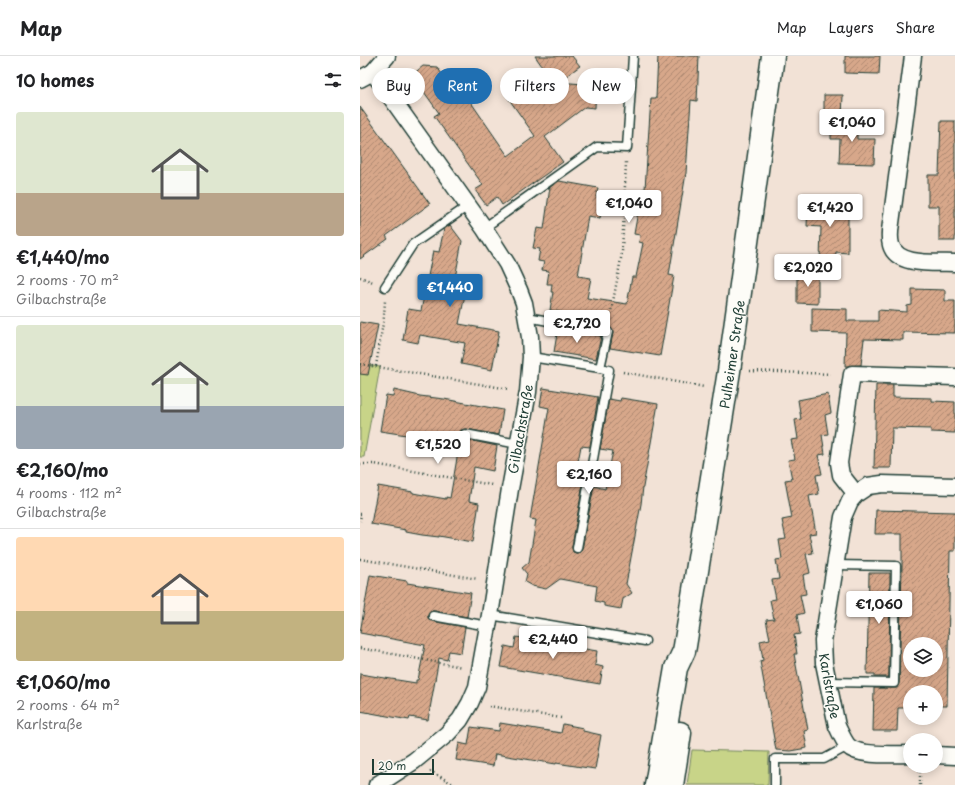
<!DOCTYPE html>
<meta charset="utf-8">
<style>
body{margin:0;font-family:"Playpen Sans",sans-serif;background:#f2f2f2;color:#202124;height:100vh;display:flex;flex-direction:column;font-size:15px;white-space:nowrap}
*{box-sizing:border-box;margin:0}
p{font-size:13px;color:#757577}
.icon{flex:none;width:22px;height:22px;fill:none;stroke:currentColor;stroke-width:2;stroke-linecap:round;stroke-linejoin:round}
.map{position:relative;flex:1;overflow:hidden}
.side{display:flex;flex-direction:column;background:#fff;width:360px}
.side>*{flex:none}
.guide{position:absolute;left:12px;top:12px;width:380px;height:36px;display:flex;gap:8px}
.tools{position:absolute;left:543px;top:581px;display:grid;gap:8px}
.tools a{display:grid;place-items:center;width:40px;height:40px;border-radius:50%;background:#fff;box-shadow:0 2px 10px #0003;font-size:20px}
.scale{position:absolute;left:12px;bottom:10px;width:62px;box-sizing:border-box;padding-left:4px;border:2px solid #1f3d34;border-top:0;font-size:11px;line-height:14px;white-space:nowrap;color:#1f3d34;-webkit-text-stroke:3px #fdfcf7;paint-order:stroke}
.price{position:absolute;translate:-50% -34px;padding:0 9px;border-radius:4px;background:#fff;color:#222;font-size:13px;line-height:26px;filter:drop-shadow(0 1px 2px #0008)}
.price::after{content:'';position:absolute;left:50%;top:24px;width:12px;height:9px;margin-left:-6px;background:inherit;clip-path:polygon(0 0,100% 0,50% 100%)}
.price.selected{background:#1f6fb2;color:#fff}
ul{padding:0;list-style:none}
li{display:grid;align-content:center;gap:8px;height:212px;padding:0 16px}
li+li{border-top:1px solid #e0e0e0}
li span{display:grid;place-items:center;height:124px;border-radius:4px;color:#555}
li>.icon{margin-inline-start:auto}
span .icon{width:72px;height:72px;fill:#fffc;stroke-width:1}
li b{font-size:17px}
h2{display:flex;justify-content:space-between;align-items:center;height:48px;padding:0 16px;font-size:17px}
.chip{padding:0 14px;border-radius:18px;background:#fff;box-shadow:0 2px 10px #0003;font-size:14px;line-height:36px}
.chip.selected{background:#1f6fb2;color:#fff}
header{display:flex;align-items:center;gap:24px;box-sizing:border-box;height:56px;padding:0 20px;background:#fff;border-bottom:1px solid #e0e0e0}
header strong{font-size:19px}
nav{display:flex;gap:22px;margin-inline-start:auto;font-size:14px}
main{display:flex;flex:1;min-height:0}
.map>svg:first-child{display:block}
.green{fill:#c8d488;stroke:#74885e}
.building{fill:url(#building-hatch);stroke:#1f3d34;fill-rule:evenodd}
.lines{fill:none;stroke-linecap:round;stroke-linejoin:round}
.service-casing{stroke:#1f3d34;stroke-width:11}
.minor-casing{stroke:#1f3d34;stroke-width:19}
.secondary-casing{stroke:#1f3d34;stroke-width:25}
.path{stroke:#1f3d34;stroke-width:2.5;stroke-dasharray:1 3;stroke-linecap:butt}
.service{stroke:#fdfcf7;stroke-width:8}
.minor{stroke:#fdfcf7;stroke-width:16}
.secondary{stroke:#fdfcf7;stroke-width:22}
.labels{text-anchor:middle;dominant-baseline:central;stroke-width:3;stroke-linejoin:round;paint-order:stroke}
.street-label{font-size:13px;fill:#1f3d34;stroke:#fdfcf7}
</style>
<header>
<strong>Map</strong>
<nav><a>Map</a><a>Layers</a><a>Share</a></nav>
</header>
<main>
<section class="side">
<h2>10 homes<svg class="icon" aria-label="filters" viewBox="0 0 24 24"><path d="M4 7h16M4 17h16"/><circle cx="9" cy="7" r="2"/><circle cx="15" cy="17" r="2"/></svg></h2>
<ul>
<li><span style="background:linear-gradient(#dfe7d0 65%,#b9a48a 0)"><svg class="icon" aria-label="home" viewBox="0 0 24 24"><path d="M3 11l9-7 9 7M6 9v11h12V9"/></svg></span><div><b>€1,440/mo</b><p>2 rooms · 70 m²</p><p>Gilbachstraße</p></div></li>
<li><span style="background:linear-gradient(#dfe7d0 65%,#9aa5b1 0)"><svg class="icon" aria-label="home" viewBox="0 0 24 24"><path d="M3 11l9-7 9 7M6 9v11h12V9"/></svg></span><div><b>€2,160/mo</b><p>4 rooms · 112 m²</p><p>Gilbachstraße</p></div></li>
<li><span style="background:linear-gradient(#ffd9b3 60%,#c2b280 0)"><svg class="icon" aria-label="home" viewBox="0 0 24 24"><path d="M3 11l9-7 9 7M6 9v11h12V9"/></svg></span><div><b>€1,060/mo</b><p>2 rooms · 64 m²</p><p>Karlstraße</p></div></li>
</ul>
</section>
<div class="map">
<svg width="595" height="729" viewBox="0 0 595 729">
<defs>
<pattern id="building-hatch" width="6" height="6" patternUnits="userSpaceOnUse"><rect width="6" height="6" fill="#d7a78a"/><path d="M-1 1l2-2M0 6l6-6M5 7l2-2" fill="none" stroke="#ae8972"/></pattern>
</defs>
<rect width="100%" height="100%" fill="#f2e2d6"/>
<filter id="ink" filterUnits="userSpaceOnUse"><feTurbulence type="fractalNoise" baseFrequency=".025" numOctaves="2"/><feDisplacementMap in="SourceGraphic" scale="8" xChannelSelector="R" yChannelSelector="G"/><feConvolveMatrix kernelMatrix="1 2 1 2 8 2 1 2 1" color-interpolation-filters="sRGB"/></filter>
<g filter="url(#ink)">
<g class="green">
<polygon points="0,308 20,311 4,401 0,401"/>
<polygon points="332,694 409,696 408,729 327,729"/>
</g>
<g class="building">
<polygon points="175,0 212,0 220,10 198,26 236,29 235,52 225,51 185,81 203,106 142,149 137,141 126,149 115,134 123,129 74,60 79,57 52,19 63,10 77,11 94,35 107,26 117,40 110,45 148,100 175,80 146,39 184,13"/>
<polygon points="298,0 339,0 337,45 331,44 326,117 309,219 314,220 300,300 250,292 253,277 251,272 200,262 201,256 190,254 193,236 191,236 192,228 187,228 189,215 182,214 184,206 178,205 180,193 173,192 177,172 184,173 190,131 199,125 238,132 236,141 244,142 240,162 228,160 218,220 231,222 227,242 267,248 272,221 276,221 283,187 279,186 280,179 274,178 282,133 285,133 291,42 296,42"/>
<polygon points="485,0 520,0 519,18 485,17"/>
<polygon points="464,39 483,39 482,61 464,60"/>
<polygon points="0,51 70,148 26,180 28,183 0,203"/>
<polygon points="471,63 497,64 497,83 515,83 514,108 479,107 480,83 471,83"/>
<polygon points="581,65 595,65 595,185 579,185 579,150 568,150 568,119 579,119"/>
<polygon points="448,147 488,148 488,197 476,196 475,205 460,205 461,171 447,170"/>
<polygon points="90,169 102,185 95,222 108,224 99,268 139,275 132,314 101,308 105,287 60,279 58,287 43,284 48,253 61,255 73,195 79,196 84,173"/>
<polygon points="437,217 458,217 458,248 437,247"/>
<polygon points="552,233 585,234 585,245 595,245 595,277 543,276 543,284 504,283 501,309 487,310 485,310 486,277 452,276 452,252 487,253 487,265 518,265 518,254 547,256 547,250 552,249"/>
<polygon points="0,266 18,269 8,319 0,318"/>
<polygon points="198,272 241,280 236,303 194,296"/>
<polygon points="516,329 533,329 533,341 572,342 572,345 595,346 595,377 571,376 571,373 532,372 531,412 514,412"/>
<polygon points="183,332 238,341 230,391 221,390 214,426 223,428 212,491 213,496 216,497 221,496 222,493 234,430 245,433 253,395 240,393 249,343 260,345 261,342 298,348 283,431 281,448 266,528 272,537 263,543 261,553 244,550 244,547 235,545 237,530 200,523 186,533 172,530 165,526 167,518 162,512 169,506 176,464 170,463 189,352 180,350"/>
<polygon points="34,334 60,340 84,343 143,354 139,379 106,373 101,374 100,377 100,380 104,383 137,390 133,415 114,411 109,445 119,447 113,486 79,480 79,481 62,479 46,476 46,474 11,468 18,430 53,436 53,437 69,440 86,443 86,441 90,442 96,408 99,388 75,384 76,381 60,381 20,375 26,339 33,340"/>
<polygon points="468,338 471,357 465,359 468,378 462,379 465,398 458,399 462,418 456,419 459,438 449,440 456,477 449,478 453,497 446,498 450,517 443,519 446,538 440,539 444,557 437,559 440,578 434,579 437,598 434,598 448,674 444,675 447,692 430,695 416,694 400,605 403,604 400,585 410,583 406,564 414,563 410,544 416,543 412,524 419,523 416,504 422,503 419,484 426,483 422,464 432,462 425,424 432,423 428,404 435,403 431,384 438,383 435,364 441,363 438,344"/>
<path d="M 516,454 L 595,456 L 595,495 L 590,495 L 587,650 L 576,650 L 576,636 L 550,636 L 550,652 L 538,652 L 537,675 L 513,675 L 514,632 L 537,632 L 539,627 L 542,510 L 542,478 L 515,478 ZM 550,588 L 576,588 L 576,614 L 550,614 Z"/>
<polygon points="509,517 530,517 529,621 515,621 515,618 507,618"/>
<polygon points="10,519 47,525 47,527 111,537 107,561 74,555 71,555 68,559 68,562 72,565 105,571 101,597 89,595 87,604 79,602 68,664 50,661 49,664 0,655 0,618 56,627 56,624 58,624 65,589 0,577"/>
<polygon points="156,581 237,595 235,609 243,611 240,628 141,611 145,590 154,592"/>
<polygon points="140,667 201,677 203,668 223,672 223,675 241,679 235,713 196,707 196,708 135,698 133,710 96,704 99,687 108,689 111,671 139,675"/>
</g>
<g class="lines">
<g class="service-casing">
<g id="service">
<polyline points="124,172 237,91 267,92 273,0"/>
<polyline points="25,231 53,188 108,150"/>
<polyline points="167,261 248,276 240,312 171,301"/>
<polyline points="105,378 158,388"/>
<polyline points="217,492 249,314 240,312"/>
<polyline points="130,559 285,585"/>
<polyline points="73,560 128,570"/>
<polyline points="468,626 534,627 536,510 475,509"/>
<polyline points="415,729 415,703 464,703 488,690"/>
</g>
</g>
<g class="minor-casing">
<g id="minor">
<path d="M 553,0 L 531,167 C 530,173 529,182 531,189 C 537,211 577,206 595,207"/>
<polyline points="13,16 124,172 147,208 159,234 164,247 170,281 171,301 168,336 150,433 130,559 117,631 110,647 100,664 87,678 54,705 17,729"/>
<polyline points="0,23 13,16 27,0"/>
<polyline points="496,438 481,419 479,407 492,318 595,321"/>
<path d="M 550,698 C 534,698 499,701 488,690 C 483,684 480,676 477,670 L 464,607 L 463,585 L 483,461 L 490,445 L 496,438 L 508,430 L 522,428 L 595,430"/>
<polyline points="576,699 595,700"/>
</g>
</g>
<g class="secondary-casing">
<g id="secondary">
<path id="s1" d="M 296,729 L 316,612 L 324,595 L 325,590 L 369,315 L 413,0"/>
<polyline points="312,729 320,677"/>
</g>
</g>
<g class="path">
<polyline points="0,221 13,226"/>
<polyline points="250,262 262,197 266,106"/>
<polyline points="0,308 149,333"/>
<polyline points="16,310 24,261 25,244"/>
<polyline points="390,315 473,318"/>
<polyline points="263,316 344,331"/>
<polyline points="0,408 14,408 132,429"/>
<polyline points="0,458 1,458 0,465"/>
<polyline points="0,503 118,523"/>
<polyline points="0,592 102,611"/>
<polyline points="129,650 201,662"/>
<polyline points="70,715 95,729"/>
<polyline points="560,729 560,712"/>
</g>
<use href="#service" class="service"/>
<use href="#minor" class="minor"/>
<use href="#secondary" class="secondary"/>
</g>
</g>
<g class="labels">
<g class="street-label">
<text stroke="none"><textPath href="#s1" startOffset="438">Pulheimer Straße</textPath></text>
<text transform="translate(160 373) rotate(-80)">Gilbachstraße</text>
<text transform="translate(470 630) rotate(80)">Karlstraße</text>
</g>
</g>
</svg>
<div class="tools">
<a><svg class="icon" aria-label="layers" viewBox="0 0 24 24"><path d="M12 4l9 5-9 5-9-5zM3 14l9 5 9-5"/></svg></a>
<a>+</a>
<a>−</a>
</div>
<div class="scale">20 m</div>
<b class="price" style="left:492px;top:87px">€1,040</b>
<b class="price" style="left:269px;top:168px">€1,040</b>
<b class="price" style="left:470px;top:172px">€1,420</b>
<b class="price" style="left:448px;top:232px">€2,020</b>
<b class="price selected" style="left:90px;top:252px">€1,440</b>
<b class="price" style="left:217px;top:288px">€2,720</b>
<b class="price" style="left:78px;top:409px">€1,520</b>
<b class="price" style="left:229px;top:439px">€2,160</b>
<b class="price" style="left:519px;top:569px">€1,060</b>
<b class="price" style="left:193px;top:604px">€2,440</b>
<div class="guide">
<a class="chip">Buy</a>
<a class="chip selected">Rent</a>
<a class="chip">Filters</a>
<a class="chip">New</a>
</div>
</div>
</main>
